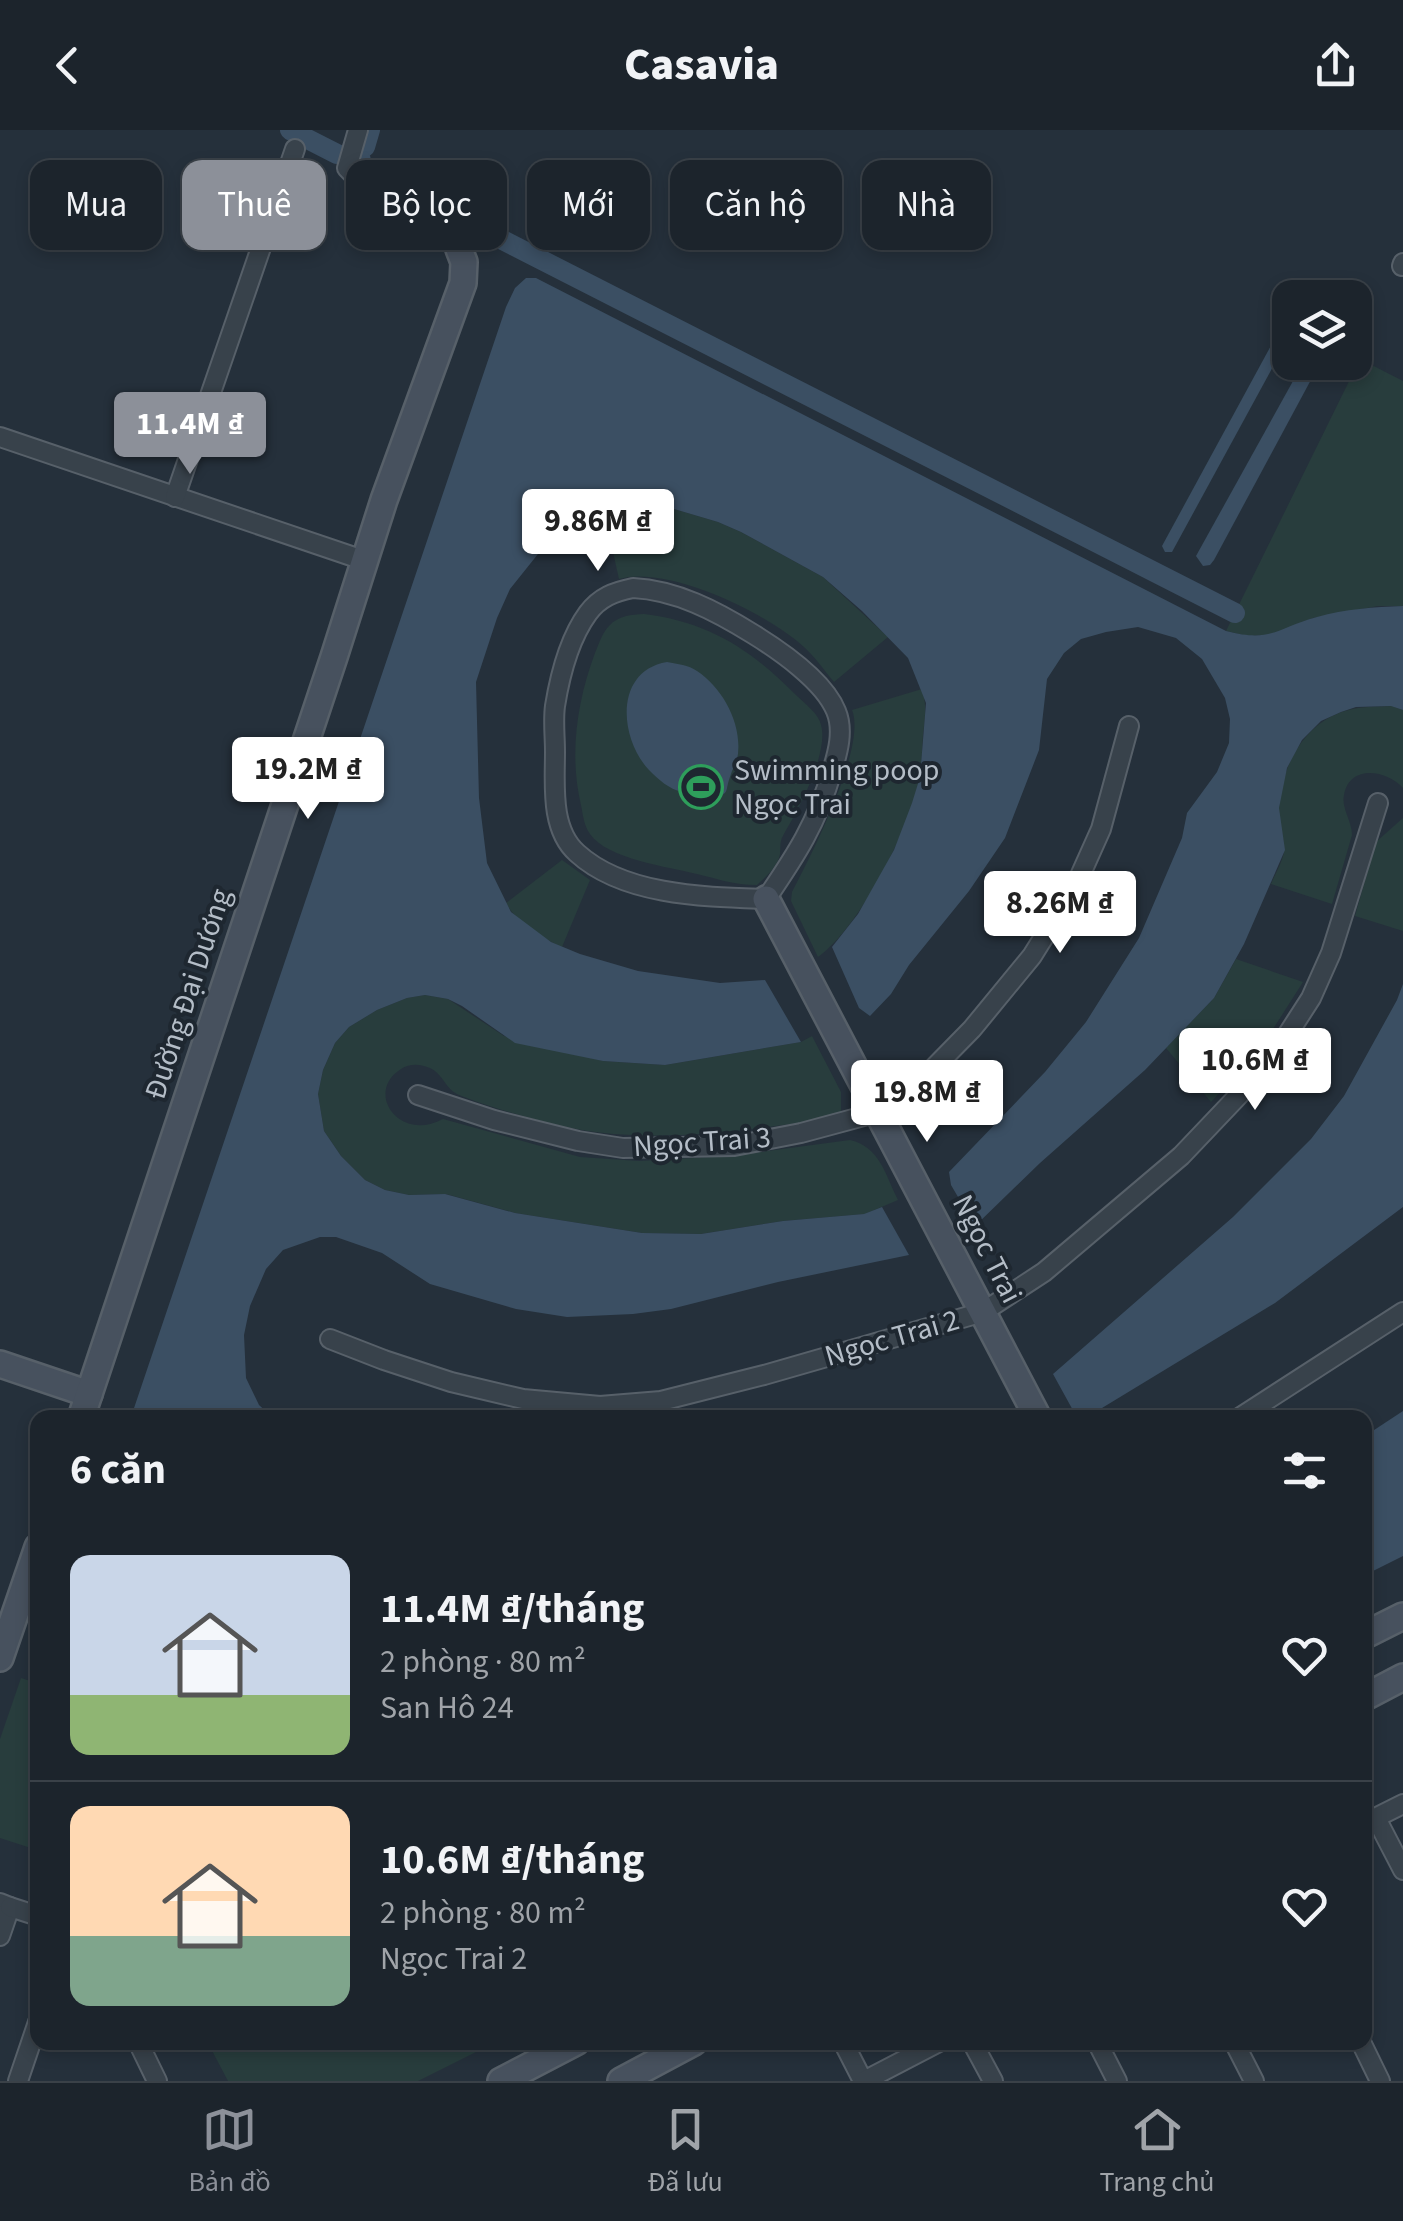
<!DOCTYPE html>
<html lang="vi">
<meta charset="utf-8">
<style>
body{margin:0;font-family:"Source Sans 3",sans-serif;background:#293038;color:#f1f3f6;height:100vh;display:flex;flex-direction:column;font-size:38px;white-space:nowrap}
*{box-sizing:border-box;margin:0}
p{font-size:32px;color:#a0a4a9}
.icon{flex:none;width:55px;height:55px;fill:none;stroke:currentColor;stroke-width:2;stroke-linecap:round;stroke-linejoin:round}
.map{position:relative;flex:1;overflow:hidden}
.panel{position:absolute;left:30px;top:1280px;width:1342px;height:640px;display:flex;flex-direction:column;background:#1c242c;border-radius:20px;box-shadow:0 5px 15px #0003,0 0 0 2px #3a4148}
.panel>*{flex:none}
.hud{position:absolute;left:30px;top:30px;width:1345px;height:90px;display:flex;gap:20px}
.controls{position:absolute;left:1272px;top:150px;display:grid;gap:20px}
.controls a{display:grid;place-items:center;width:100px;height:100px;border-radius:20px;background:#1c242c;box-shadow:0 5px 15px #0003,0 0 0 2px #3a4148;font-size:50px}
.price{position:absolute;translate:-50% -85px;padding:0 22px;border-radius:10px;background:#fff;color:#222;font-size:32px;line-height:65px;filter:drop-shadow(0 2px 5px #0008)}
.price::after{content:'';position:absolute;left:50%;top:60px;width:30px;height:22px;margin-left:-15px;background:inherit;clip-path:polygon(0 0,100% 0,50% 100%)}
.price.active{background:#8c9099;color:#fff}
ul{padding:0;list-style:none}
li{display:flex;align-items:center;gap:30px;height:250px;padding:0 40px}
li+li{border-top:2px solid #3a4148}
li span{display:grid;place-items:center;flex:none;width:280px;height:200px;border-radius:20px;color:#555}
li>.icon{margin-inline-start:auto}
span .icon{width:120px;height:120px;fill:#fffc;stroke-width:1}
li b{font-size:42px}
h2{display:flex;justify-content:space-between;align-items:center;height:120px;padding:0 40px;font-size:42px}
.chip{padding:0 35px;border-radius:20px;background:#1c242c;box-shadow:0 5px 15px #0003,0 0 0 2px #3a4148;font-size:35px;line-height:90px}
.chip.active{background:#8c9099;color:#fff}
header{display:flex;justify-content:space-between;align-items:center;height:130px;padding:0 40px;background:#1c242c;font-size:45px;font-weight:800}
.dock{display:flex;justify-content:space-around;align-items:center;height:140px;border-top:2px solid #3a4148;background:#1c242c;font-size:28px;color:#a0a4a9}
.dock a{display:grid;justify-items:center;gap:5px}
.dock .active{color:#8c9099}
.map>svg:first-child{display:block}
.green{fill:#283d3d}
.water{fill:#3b4f63}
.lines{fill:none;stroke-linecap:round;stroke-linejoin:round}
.canal{stroke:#3b4f63;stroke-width:20}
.street-casing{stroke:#576069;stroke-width:22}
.secondary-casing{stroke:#576069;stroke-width:30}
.street{stroke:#38424b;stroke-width:18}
.secondary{stroke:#47515e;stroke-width:25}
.labels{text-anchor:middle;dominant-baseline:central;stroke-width:8;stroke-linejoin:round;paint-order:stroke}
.poi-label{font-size:30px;fill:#b4bdc7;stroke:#1e2730;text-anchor:start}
.street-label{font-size:30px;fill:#b4bdc7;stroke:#1e2730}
</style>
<header><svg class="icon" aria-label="back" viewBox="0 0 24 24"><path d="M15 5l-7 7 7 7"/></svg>Casavia<svg class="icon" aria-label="share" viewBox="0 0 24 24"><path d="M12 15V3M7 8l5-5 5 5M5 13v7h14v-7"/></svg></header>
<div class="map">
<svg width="1403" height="1951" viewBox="0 0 1403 1951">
<rect width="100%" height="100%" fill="#25303b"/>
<g class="green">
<polygon points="1360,229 1403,251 1403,476 1378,476 1313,488 1272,505 1247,506 1226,501"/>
<path d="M 618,377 L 674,379 L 718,392 L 741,402 L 823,447 L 888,507 L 834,552 C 824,540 815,527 804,517 C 767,483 668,435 619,449 L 604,382 Z"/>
<path d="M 644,484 C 709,492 752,520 797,566 C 805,574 819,584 821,595 C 829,622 799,679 785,702 C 779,712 781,714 780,724 C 778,736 766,747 757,755 C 733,755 719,749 697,744 C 669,737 607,729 590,704 C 584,696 583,685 581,675 C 569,625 577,571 595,523 C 599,514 602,503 609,496 C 619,485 631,485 644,484 Z"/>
<path d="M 922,559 C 927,575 925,589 923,605 C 922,618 922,632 920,645 C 911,697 861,796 818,827 L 791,771 L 792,762 C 811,726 867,616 852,580 Z"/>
<path d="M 1392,576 L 1403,580 L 1403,658 C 1388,641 1350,633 1344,665 C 1341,678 1352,691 1352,705 L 1332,774 L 1271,754 C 1275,744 1285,728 1284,718 C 1284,705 1278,692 1279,679 C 1280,638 1304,593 1345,581 C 1360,576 1376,577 1392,576 Z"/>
<polygon points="1403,688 1403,801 1355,786 1376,712"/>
<path d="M 562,730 L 590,750 L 562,817 C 543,809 516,792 506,773 Z"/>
<polygon points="1236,829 1303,852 1259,921 1211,972 1166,918 1214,868"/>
<path d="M 425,865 L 448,869 L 504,906 L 603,931 L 665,935 L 801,912 L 812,906 L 841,962 L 841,981 L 835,988 C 739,1001 640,1018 545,992 C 519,985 482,975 457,964 C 445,958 443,944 430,938 C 421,934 410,933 401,939 C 364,962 399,1013 443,989 L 580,1027 L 639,1031 L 730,1026 L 850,1010 C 880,1017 885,1044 898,1070 L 865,1084 L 783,1091 L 701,1104 L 642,1103 L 515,1083 L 446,1064 L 409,1065 L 385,1060 L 365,1050 L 341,1026 L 324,1001 L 318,964 L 323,940 L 335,913 L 349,897 L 377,880 L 407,868 Z"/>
<polygon points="21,1548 37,1553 37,1720 0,1708 0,1609"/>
<polygon points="208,1913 494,1913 418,1951 228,1951"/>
</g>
<g class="water">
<path d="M 526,148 L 536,148 L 1226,501 C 1272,513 1276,498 1317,487 C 1345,479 1374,477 1403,476 L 1403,580 L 1391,576 L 1356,577 L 1341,582 L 1321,591 L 1302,610 L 1287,638 L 1279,678 L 1285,720 L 1244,814 L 1214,868 L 1145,940 L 1040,1033 L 975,1096 L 951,1055 L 949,1042 L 1045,942 L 1086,892 L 1139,808 L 1182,708 L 1187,683 L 1217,642 L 1229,613 L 1230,589 L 1225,568 L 1202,529 L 1176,508 L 1138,497 L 1106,502 L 1081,509 L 1064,523 L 1047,549 L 1039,620 L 1005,708 L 969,761 L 909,835 L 891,864 L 870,886 L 859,878 L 832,817 L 858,784 L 894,720 L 912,673 L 920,647 L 926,573 L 908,528 L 862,481 L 823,447 L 741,402 L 718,392 L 674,379 L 618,377 L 587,388 L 550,409 L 510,459 L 497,488 L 476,552 L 479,668 L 487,733 L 511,782 L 551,812 L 580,824 L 638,841 L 720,853 L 765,850 L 801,912 L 665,935 L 603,931 L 515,913 L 462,876 L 448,869 L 425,865 L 407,868 L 377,880 L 349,897 L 335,913 L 323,940 L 318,964 L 324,1001 L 341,1026 L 365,1050 L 385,1060 L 409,1065 L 445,1064 L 515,1083 L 642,1103 L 701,1104 L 783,1091 L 864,1084 L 882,1077 L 909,1125 L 778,1152 L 671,1179 L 633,1184 L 567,1187 L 516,1179 L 430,1154 L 382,1123 L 336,1107 L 320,1107 L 283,1120 L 266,1139 L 250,1176 L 244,1205 L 246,1248 L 259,1275 L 272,1287 L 131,1287 L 506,177 L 515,158 Z"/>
<polygon points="1279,201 1284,203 1288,209 1172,422 1165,422 1162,416"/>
<polygon points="1303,233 1320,233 1214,430 1210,435 1203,436 1196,426"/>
<path d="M 667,532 C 678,534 688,535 697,541 C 724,559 744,597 737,630 C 736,635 732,639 731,644 C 723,665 733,659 710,673 C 705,672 701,669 697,666 C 693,663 687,663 682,662 C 669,659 659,650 649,640 C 619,608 614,541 667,532 Z"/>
<polygon points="1403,854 1403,1077 1275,1173 1102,1278 1091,1287 1080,1287 1075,1284 1053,1244 1233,1087 1311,1009 1344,966 1397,870"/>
<polygon points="1403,1281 1403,1426 1365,1445 1365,1306"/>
</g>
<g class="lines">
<g class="canal">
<polyline points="290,0 337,24"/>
<polyline points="365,17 370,0"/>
<polyline points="361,30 361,38 1235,483"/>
</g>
<g class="street-casing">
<g id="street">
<path d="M 358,0 L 347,38 C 378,73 430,71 459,119"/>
<polyline points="1402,136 1403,133"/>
<polyline points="0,307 366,431"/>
<polyline points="175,367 295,19"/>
<path d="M 633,458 C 676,460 716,481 753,504 C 779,520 824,551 836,581 C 844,600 838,622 832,641 C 817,693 796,725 766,769 C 706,767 624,766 577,723 C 550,699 555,654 555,622 C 555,606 553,591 555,576 C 560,545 569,509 588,483 C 600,467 614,462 633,458 Z"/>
<polyline points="418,965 494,990 578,1011 623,1018 734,1016 801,1003 879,982 920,952 972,899 1032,826 1075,757 1101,699 1129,596"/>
<polyline points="330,1209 384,1230 451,1252 523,1269 600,1276 661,1271 764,1245 983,1182 1044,1142 1181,1026 1239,965 1284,910 1311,868 1331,823 1378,673"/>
<polyline points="1239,1288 1403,1182"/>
<polyline points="1376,1688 1403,1740"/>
<polyline points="1365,1693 1403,1674"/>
<polyline points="0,1773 10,1777 0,1806"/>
<polyline points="10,1777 38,1786"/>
<polyline points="138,1912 157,1951"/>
<polyline points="843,1912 863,1951"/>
<polyline points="972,1912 993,1951"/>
<polyline points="1097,1912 1117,1951"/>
<polyline points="1234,1912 1254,1951"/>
<polyline points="1361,1912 1380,1951"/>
<polyline points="18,1951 38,1892"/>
<polyline points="864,1951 939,1912"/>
</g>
</g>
<g class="secondary-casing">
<g id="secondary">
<polyline points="766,769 1038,1288"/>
<polyline points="0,1234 89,1264"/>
<polyline points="81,1288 334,527 384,370 463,153 464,132 459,119"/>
<polyline points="1365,1505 1403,1486"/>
<polyline points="0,1528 38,1417"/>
<polyline points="1365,1567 1403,1547"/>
<polyline points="501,1951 576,1912"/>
<polyline points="621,1951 694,1912"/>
</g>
</g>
<use href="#street" class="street"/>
<use href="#secondary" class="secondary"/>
</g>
<defs>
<g id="stadium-ring" transform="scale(2.25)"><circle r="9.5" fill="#1e2730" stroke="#2e9e5b" stroke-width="1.5"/><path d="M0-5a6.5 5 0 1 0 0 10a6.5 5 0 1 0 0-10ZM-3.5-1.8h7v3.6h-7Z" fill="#2e9e5b"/></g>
</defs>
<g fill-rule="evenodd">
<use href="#stadium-ring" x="701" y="657"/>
</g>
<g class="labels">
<g class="poi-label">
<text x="734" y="640">Swimming poop<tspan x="734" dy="34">Ngọc Trai</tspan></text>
</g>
<g class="street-label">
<text transform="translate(188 864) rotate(-72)">Đường Đại Dương</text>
<text transform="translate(702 1012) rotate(-4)">Ngọc Trai 3</text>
<text transform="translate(987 1119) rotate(63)">Ngọc Trai</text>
<text transform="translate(892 1208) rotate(-16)">Ngọc Trai 2</text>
</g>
</g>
</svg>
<div class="controls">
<a><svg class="icon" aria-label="layers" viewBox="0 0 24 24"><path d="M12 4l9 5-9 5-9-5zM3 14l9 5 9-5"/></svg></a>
</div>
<b class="price active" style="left:190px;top:347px">11.4M ₫</b>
<b class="price" style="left:598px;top:444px">9.86M ₫</b>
<b class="price" style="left:308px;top:692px">19.2M ₫</b>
<b class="price" style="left:1060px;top:826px">8.26M ₫</b>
<b class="price" style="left:1255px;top:983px">10.6M ₫</b>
<b class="price" style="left:927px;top:1015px">19.8M ₫</b>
<div class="hud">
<a class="chip">Mua</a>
<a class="chip active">Thuê</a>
<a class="chip">Bộ lọc</a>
<a class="chip">Mới</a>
<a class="chip">Căn hộ</a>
<a class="chip">Nhà</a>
</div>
<section class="panel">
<h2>6 căn<svg class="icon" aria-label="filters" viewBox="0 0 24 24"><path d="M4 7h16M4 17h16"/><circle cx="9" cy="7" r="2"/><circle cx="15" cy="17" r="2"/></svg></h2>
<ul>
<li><span style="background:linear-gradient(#c9d6e8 70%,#8fb573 0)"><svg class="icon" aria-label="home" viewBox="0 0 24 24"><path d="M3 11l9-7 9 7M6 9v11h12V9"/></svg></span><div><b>11.4M ₫/tháng</b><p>2 phòng · 80 m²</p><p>San Hô 24</p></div><svg class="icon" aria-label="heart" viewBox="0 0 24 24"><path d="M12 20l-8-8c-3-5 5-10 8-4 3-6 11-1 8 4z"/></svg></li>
<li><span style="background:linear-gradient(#ffd9b3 65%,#7fa58c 0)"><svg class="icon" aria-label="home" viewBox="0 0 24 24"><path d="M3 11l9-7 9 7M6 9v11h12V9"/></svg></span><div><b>10.6M ₫/tháng</b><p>2 phòng · 80 m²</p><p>Ngọc Trai 2</p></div><svg class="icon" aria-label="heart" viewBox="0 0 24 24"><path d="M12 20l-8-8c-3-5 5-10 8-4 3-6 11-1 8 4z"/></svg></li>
</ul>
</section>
</div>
<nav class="dock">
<a class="active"><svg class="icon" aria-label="map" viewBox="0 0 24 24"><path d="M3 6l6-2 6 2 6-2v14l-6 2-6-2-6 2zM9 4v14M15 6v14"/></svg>Bản đồ</a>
<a><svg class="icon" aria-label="saved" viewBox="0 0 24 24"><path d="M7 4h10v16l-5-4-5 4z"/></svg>Đã lưu</a>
<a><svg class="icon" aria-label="home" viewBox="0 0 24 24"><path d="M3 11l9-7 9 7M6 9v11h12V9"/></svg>Trang chủ</a>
</nav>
